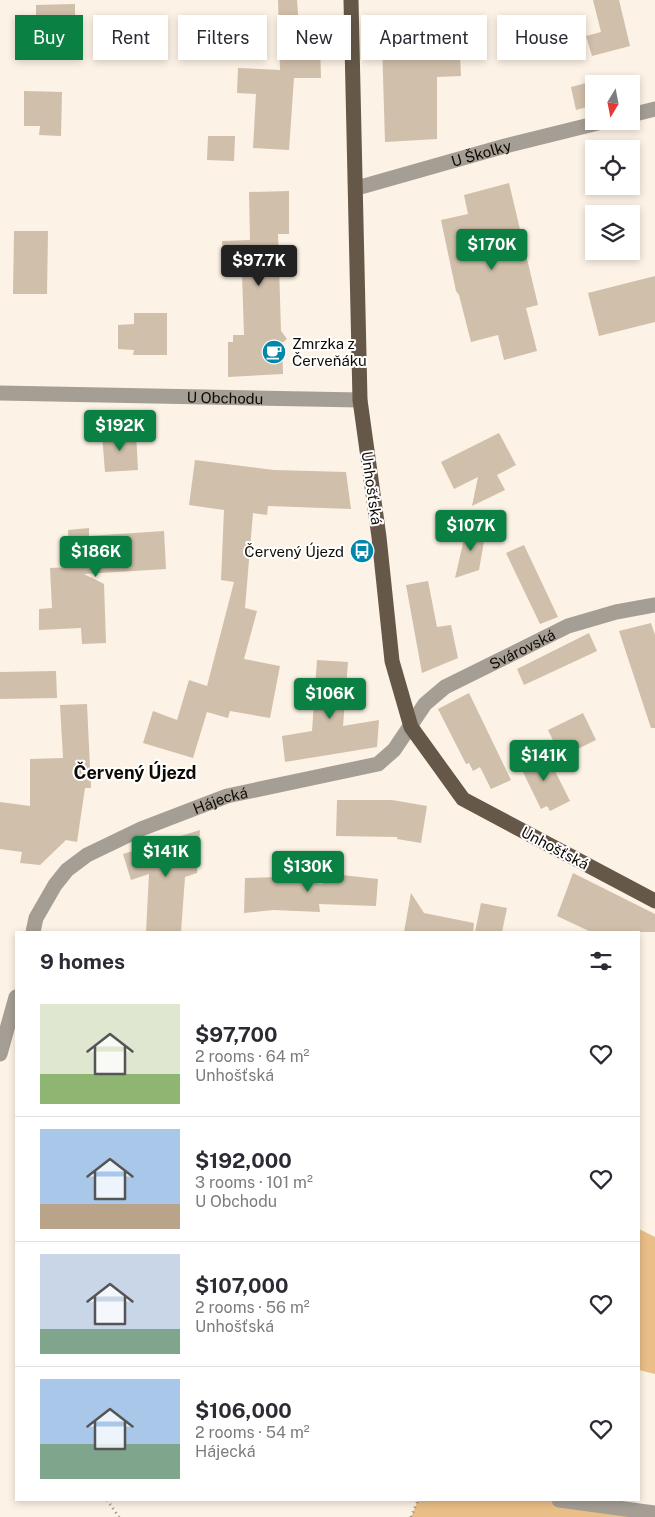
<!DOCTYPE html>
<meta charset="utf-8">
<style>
body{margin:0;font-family:"Public Sans",sans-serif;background:#f2f2f3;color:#2b2b33;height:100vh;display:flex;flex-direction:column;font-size:19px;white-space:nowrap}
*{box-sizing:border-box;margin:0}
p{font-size:16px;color:#7c7c81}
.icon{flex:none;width:28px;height:28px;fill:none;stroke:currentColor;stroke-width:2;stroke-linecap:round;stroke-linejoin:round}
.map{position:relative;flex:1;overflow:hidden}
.sheet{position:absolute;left:15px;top:931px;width:625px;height:570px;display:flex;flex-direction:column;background:#fff;border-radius:0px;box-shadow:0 2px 8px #0003}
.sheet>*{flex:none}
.banner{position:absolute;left:15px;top:15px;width:625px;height:45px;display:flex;gap:10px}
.needle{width:32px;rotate:190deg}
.tools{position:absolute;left:585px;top:75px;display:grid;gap:10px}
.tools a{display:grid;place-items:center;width:55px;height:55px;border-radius:0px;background:#fff;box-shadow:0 2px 8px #0003;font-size:25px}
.price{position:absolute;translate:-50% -42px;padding:0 11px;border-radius:5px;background:#0b8043;color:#fff;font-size:16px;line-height:32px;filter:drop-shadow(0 1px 2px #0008)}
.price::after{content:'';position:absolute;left:50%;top:30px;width:15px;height:11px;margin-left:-8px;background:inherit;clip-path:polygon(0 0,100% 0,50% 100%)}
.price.current{background:#222;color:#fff}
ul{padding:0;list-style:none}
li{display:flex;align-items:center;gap:15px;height:125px;padding:0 25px}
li+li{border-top:1px solid #e1e1e2}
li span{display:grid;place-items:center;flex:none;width:140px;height:100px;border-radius:0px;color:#555}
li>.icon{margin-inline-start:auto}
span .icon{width:60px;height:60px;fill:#fffc;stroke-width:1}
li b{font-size:21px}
h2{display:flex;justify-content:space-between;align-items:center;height:60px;padding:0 25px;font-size:21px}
.chip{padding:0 18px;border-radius:0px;background:#fff;box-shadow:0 2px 8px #0003;font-size:18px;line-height:45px}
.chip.current{background:#0b8043;color:#fff}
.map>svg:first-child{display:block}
.green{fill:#eabf87}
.building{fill:#d0bfaa}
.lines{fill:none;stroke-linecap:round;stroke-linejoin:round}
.path{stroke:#8b8379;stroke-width:3;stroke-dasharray:1 4;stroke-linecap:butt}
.minor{stroke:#a59e95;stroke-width:15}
.major{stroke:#655849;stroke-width:15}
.labels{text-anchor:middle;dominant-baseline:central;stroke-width:4;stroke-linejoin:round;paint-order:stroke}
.street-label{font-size:15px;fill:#100a04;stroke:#fff}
.poi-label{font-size:15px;fill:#100a04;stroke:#fff;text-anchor:start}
.quarter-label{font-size:18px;font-weight:bold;fill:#100a04;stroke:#fff}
</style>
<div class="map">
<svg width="655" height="1517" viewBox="0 0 655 1517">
<rect width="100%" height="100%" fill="#fcf2e5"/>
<g class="green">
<polygon points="639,1229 655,1237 655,1374 639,1370"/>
<polygon points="418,1500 559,1500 655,1517 411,1517"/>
</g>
<g class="building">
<polygon points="278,0 297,0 300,41 320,41 321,78 294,78 289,150 253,148 256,94 237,93 238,68 280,70"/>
<polygon points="593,0 619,0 630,46 592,56 586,36 601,32"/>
<polygon points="75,4 75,50 53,50 53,40 36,40 36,5"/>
<polygon points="382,42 404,42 404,56 460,56 461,76 437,77 437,139 385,142"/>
<polygon points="594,81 594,105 576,110 571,87"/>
<polygon points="24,91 62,92 61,136 39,135 40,126 24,126"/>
<polygon points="208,136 235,136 234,161 207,160"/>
<polygon points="509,183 538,305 526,308 537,351 504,360 498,335 471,342 459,295 456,291 441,220 468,214 464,195"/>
<polygon points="289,191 289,234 278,234 281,331 287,339 282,343 283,374 228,377 228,342 233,342 233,335 244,335 242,273 223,274 222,241 250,240 249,192"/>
<polygon points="14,231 48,231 47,294 13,294"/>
<polygon points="655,276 655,322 599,336 588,293"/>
<polygon points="134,313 167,313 167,355 133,355 134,350 118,349 118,325 134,324"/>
<polygon points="136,432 138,470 105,472 102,434"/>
<polygon points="499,433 516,465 497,475 505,490 472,506 478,477 454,489 441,462"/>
<polygon points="195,460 274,470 346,472 351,509 268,506 267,515 253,513 245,608 257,611 244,659 280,666 270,718 230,711 228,718 207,712 193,758 143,743 153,711 177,720 189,680 207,686 234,582 221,580 224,510 189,505"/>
<polygon points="467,526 486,530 479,570 455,578"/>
<polygon points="89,528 89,536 164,531 166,569 84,574 104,584 106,643 82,644 81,628 39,630 39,609 52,608 50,568 70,567 68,530"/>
<polygon points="524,545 558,617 540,624 506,553"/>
<polygon points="428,581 437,627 451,625 458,658 422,673 406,585"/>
<polygon points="651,623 655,635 655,728 651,728 619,631"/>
<polygon points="589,633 597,651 524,685 517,669"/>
<polygon points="317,660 348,662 343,726 379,720 377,747 285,762 282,736 312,731"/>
<polygon points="56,671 57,698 0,699 0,672"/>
<polygon points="469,693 511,780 491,789 480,767 473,771 469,763 466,764 438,709"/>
<polygon points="87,704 91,788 85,788 77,842 66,840 40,865 20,863 22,852 0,849 0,802 30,806 30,759 63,758 60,705"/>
<polygon points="583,713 596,740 561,757 548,730"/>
<polygon points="545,751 570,801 550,811 547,806 541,809 519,764"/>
<polygon points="337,800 392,800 427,806 421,843 397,839 397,837 336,836"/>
<polygon points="200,830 197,873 185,877 181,932 146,932 149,874 131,880 123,854"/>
<polygon points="323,873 378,879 376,906 319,904 320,912 273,910 244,913 245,878 279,877 322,884"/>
<polygon points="573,873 655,914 655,932 591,932 557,916"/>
<polygon points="411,893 424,913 474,923 473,932 404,932"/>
<polygon points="481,903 507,908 502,932 475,932"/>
</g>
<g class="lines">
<g class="path">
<polyline points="107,1500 119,1517"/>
<polyline points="411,1517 418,1500"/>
</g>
<g class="minor">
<polyline points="631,115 655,109"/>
<path id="s1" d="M 357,188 L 505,146 L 606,121"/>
<path id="s2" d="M 0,393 L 360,400"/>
<path id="s3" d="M 33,932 L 36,918 L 55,885 L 67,870 L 87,855 L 141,829 L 227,796 L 378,764 L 394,750 L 425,704 L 445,687 L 568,626 L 616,612 L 655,605"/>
<polyline points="0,1054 16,997"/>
<polyline points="559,1500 655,1513"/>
</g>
<polyline class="major" points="351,0 360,400 379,537 392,661 411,727 463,799 655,901"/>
</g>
<defs>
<g id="cafe-disc" transform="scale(1.25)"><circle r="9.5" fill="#0087a9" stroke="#fff"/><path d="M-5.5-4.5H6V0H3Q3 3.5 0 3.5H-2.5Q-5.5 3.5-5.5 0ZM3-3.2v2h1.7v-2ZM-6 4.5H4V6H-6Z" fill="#fff"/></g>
<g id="bus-disc" transform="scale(1.25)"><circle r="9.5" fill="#0087a9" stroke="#fff"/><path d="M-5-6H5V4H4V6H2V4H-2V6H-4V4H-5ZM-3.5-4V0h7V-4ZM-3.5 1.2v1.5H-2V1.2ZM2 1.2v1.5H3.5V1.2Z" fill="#fff"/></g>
</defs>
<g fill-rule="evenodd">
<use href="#cafe-disc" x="274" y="352"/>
<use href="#bus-disc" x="362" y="551"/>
</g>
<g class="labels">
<g class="street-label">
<text stroke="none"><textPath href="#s1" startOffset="129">U Školky</textPath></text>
<text stroke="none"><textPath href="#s2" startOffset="225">U Obchodu</textPath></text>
<text transform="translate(372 488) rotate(82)">Unhošťská</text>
<text stroke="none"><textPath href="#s3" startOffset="592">Svárovská</textPath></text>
<text stroke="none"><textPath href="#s3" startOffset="241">Hájecká</textPath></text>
<text transform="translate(555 848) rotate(28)">Unhošťská</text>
</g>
<g class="poi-label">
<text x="292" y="343">Zmrzka z<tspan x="292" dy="17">Červeňáku</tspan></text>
<text x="344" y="551" text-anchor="end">Červený Újezd</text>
</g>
<g class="quarter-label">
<text x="135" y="772">Červený Újezd</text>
</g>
</g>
</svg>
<div class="tools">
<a><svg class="needle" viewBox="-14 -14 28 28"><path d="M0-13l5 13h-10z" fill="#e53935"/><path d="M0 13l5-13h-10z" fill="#7c7c81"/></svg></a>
<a><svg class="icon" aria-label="locate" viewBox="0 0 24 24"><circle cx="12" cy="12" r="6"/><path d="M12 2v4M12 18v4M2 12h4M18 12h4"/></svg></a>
<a><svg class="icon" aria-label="layers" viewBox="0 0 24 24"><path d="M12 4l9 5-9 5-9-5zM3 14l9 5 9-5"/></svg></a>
</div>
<b class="price" style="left:492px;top:271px">$170K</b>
<b class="price current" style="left:259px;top:287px">$97.7K</b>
<b class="price" style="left:120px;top:452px">$192K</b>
<b class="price" style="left:471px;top:552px">$107K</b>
<b class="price" style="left:96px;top:578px">$186K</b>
<b class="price" style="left:330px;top:720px">$106K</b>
<b class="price" style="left:544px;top:782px">$141K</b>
<b class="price" style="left:166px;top:878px">$141K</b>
<b class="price" style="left:308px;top:893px">$130K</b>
<div class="banner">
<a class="chip current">Buy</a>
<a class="chip">Rent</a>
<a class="chip">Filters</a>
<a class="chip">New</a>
<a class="chip">Apartment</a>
<a class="chip">House</a>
</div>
<section class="sheet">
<h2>9 homes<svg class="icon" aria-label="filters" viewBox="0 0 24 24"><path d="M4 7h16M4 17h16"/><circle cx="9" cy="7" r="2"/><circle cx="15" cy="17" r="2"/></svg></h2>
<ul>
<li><span style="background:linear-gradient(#dfe7d0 70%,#8fb573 0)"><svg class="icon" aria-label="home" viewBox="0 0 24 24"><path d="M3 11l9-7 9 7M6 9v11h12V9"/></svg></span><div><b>$97,700</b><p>2 rooms · 64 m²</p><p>Unhošťská</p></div><svg class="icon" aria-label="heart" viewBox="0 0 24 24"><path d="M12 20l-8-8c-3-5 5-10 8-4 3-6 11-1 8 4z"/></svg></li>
<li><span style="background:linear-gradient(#a9c7e8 75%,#b9a48a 0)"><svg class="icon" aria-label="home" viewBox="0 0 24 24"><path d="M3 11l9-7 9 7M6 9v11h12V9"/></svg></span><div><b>$192,000</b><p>3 rooms · 101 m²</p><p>U Obchodu</p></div><svg class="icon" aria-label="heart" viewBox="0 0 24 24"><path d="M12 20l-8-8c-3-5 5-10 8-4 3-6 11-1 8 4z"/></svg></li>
<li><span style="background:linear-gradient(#c9d6e8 75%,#7fa58c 0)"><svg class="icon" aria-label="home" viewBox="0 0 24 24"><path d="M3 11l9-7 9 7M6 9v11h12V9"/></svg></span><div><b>$107,000</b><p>2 rooms · 56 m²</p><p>Unhošťská</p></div><svg class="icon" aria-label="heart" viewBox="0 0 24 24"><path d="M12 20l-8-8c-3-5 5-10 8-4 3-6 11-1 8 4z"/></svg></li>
<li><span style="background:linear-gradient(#a9c7e8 65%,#7fa58c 0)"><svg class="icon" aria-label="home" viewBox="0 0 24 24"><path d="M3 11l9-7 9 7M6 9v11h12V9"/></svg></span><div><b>$106,000</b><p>2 rooms · 54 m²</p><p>Hájecká</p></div><svg class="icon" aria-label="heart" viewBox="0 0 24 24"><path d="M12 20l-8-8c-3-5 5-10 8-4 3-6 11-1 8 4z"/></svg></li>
</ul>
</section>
</div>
